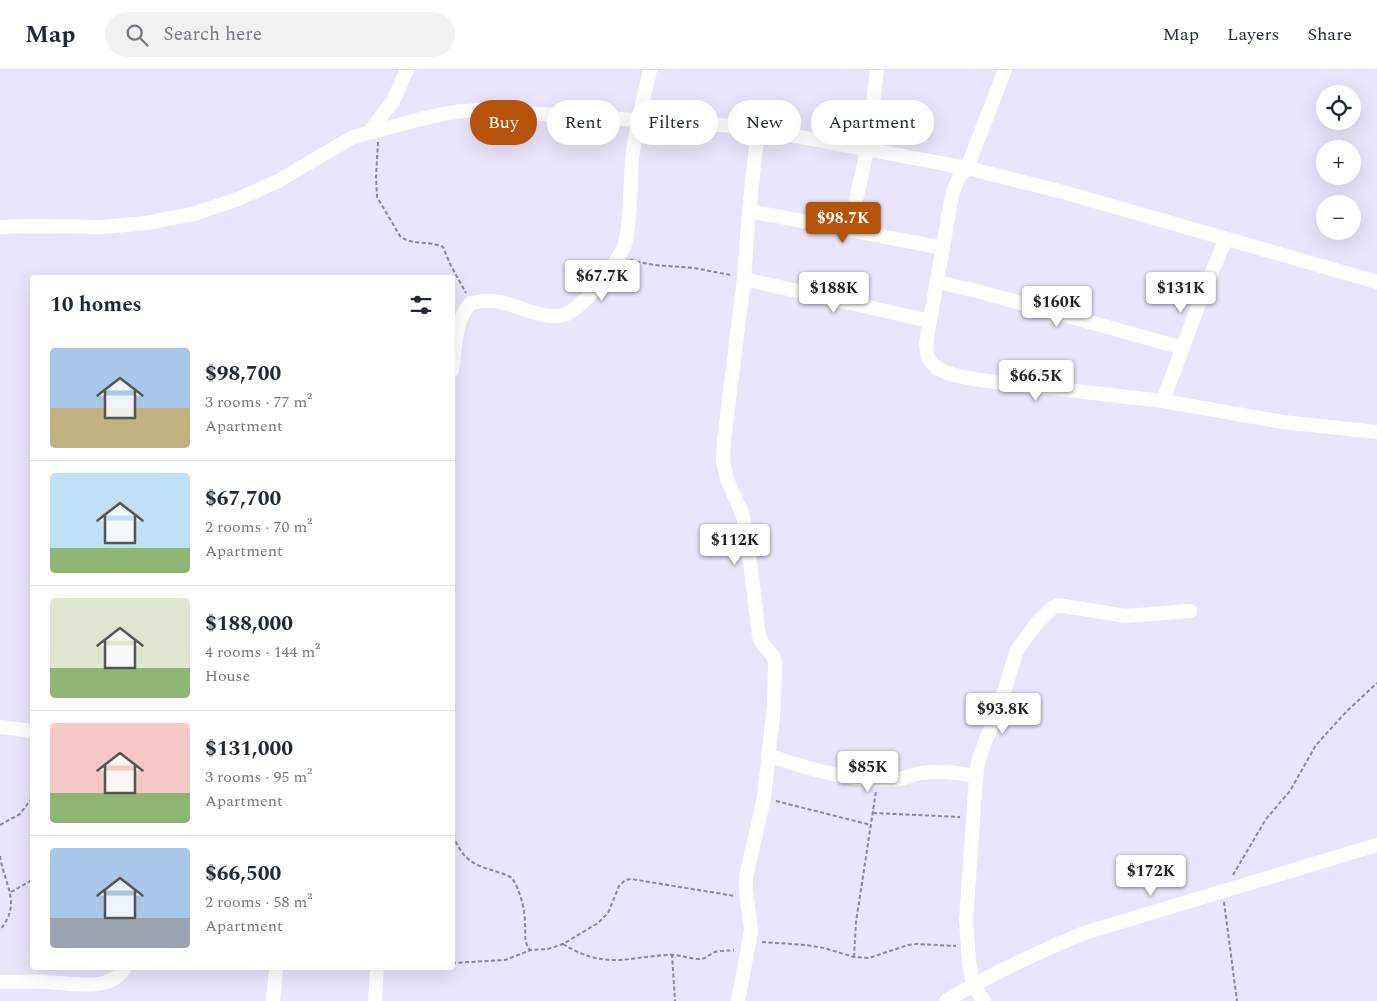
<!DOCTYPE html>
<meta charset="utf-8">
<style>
body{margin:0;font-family:Spectral,serif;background:#f2f2f3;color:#1f2937;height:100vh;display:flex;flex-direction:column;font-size:19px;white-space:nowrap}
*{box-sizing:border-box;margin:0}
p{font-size:16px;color:#747a83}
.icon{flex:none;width:28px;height:28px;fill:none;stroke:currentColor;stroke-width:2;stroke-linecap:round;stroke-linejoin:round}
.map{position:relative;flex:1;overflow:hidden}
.drawer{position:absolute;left:30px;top:205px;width:425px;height:695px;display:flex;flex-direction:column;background:#fff;border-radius:5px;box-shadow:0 5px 20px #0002}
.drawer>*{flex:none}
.top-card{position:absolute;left:470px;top:30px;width:475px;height:45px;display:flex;gap:10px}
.buttons{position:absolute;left:1316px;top:15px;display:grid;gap:10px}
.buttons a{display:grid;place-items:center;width:45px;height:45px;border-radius:50%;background:#fff;box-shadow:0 5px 20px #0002;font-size:25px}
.price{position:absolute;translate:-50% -42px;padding:0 11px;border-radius:5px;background:#fff;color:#222;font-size:16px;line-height:32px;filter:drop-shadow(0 1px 2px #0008)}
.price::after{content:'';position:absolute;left:50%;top:30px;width:15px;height:11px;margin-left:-8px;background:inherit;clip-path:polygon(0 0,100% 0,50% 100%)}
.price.active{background:#b45309;color:#fff}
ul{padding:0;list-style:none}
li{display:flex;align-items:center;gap:15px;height:125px;padding:0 20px}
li+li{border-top:1px solid #e0e1e3}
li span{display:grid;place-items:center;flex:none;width:140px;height:100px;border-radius:5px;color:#555}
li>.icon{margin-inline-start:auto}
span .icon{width:60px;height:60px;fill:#fffc;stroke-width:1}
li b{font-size:21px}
h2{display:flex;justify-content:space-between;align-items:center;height:60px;padding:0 20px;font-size:21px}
.pill{padding:0 18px;border-radius:22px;background:#fff;box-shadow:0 5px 20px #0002;font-size:18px;line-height:45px}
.pill.active{background:#b45309;color:#fff}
header{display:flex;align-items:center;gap:30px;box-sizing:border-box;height:70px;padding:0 25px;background:#fff;border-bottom:1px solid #e0e1e3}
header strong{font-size:24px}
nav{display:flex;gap:28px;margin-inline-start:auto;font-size:18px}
.search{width:350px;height:45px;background:#f2f2f3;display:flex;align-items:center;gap:12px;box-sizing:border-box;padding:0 18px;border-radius:28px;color:#747a83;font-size:19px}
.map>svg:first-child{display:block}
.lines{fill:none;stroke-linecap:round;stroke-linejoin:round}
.path{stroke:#8b8799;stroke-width:2;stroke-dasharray:4 2.5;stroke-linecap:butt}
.minor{stroke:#fff;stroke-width:14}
</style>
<header>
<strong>Map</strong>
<div class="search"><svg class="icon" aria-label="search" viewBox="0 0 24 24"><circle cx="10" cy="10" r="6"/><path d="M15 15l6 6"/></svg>Search here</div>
<nav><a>Map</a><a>Layers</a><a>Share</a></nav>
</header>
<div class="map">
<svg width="1377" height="931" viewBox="0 0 1377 931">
<rect width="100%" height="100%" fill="#eae4fc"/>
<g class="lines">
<g class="path">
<path d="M 378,72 L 376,107 L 377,127 L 400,166 C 412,176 429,170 443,177 L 451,196 L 466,223"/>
<polyline points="630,190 654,195 694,198 731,205"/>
<polyline points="776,731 871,755"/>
<polyline points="873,743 960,747"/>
<polyline points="0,755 20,744 32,728"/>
<path d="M 452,766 C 457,773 460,781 465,786 C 478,800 497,799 512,808 C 520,820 525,839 525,854 C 526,865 523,871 530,880"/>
<path d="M 0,786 C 5,817 22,833 0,860"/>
<polyline points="1233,805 1266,749 1290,721 1316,675 1346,642 1377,613"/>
<polyline points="11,822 32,810"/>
<polyline points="1224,832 1237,931"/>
<polyline points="762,872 806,875 824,878 854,887 869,888 908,875 917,874 956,876"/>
<path d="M 563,874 C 604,899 623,888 667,885 C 678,884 690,889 701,889 C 707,888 710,884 715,882 C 721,880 728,881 734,880"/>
<polyline points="672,884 675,931"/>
<polyline points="854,887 856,852 876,721"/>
<polyline points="452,893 505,890 531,880 548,879 563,874 598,853 608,843 619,816 625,810 631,809 735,826"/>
<polyline points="357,898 364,899"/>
<polyline points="406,898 417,899 429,898"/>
</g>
<g class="minor">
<path d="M 1005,0 L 967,98 L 959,107 L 952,125 L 926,273 C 927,279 926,285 929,289 C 938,305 964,307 980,310 L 1163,331 L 1283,352 L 1377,362"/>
<polyline points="369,62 393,31 407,0"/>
<polyline points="749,141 943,178"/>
<polyline points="0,157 32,156 104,157 146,153 193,144 238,129 278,111 353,67 429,47 454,42 477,40 721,55 758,59 967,98 1063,122 1377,212"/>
<polyline points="849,161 867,81 877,0"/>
<polyline points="744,209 930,251"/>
<polyline points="937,212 977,221 1183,278"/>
<path d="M 452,300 C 456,276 454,251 471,233 C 479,231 486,230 494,231 C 517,233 541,251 564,245 C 583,239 622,189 626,170 C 631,144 630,116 632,90 C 635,59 643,30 650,0"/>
<polyline points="1163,331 1203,223 1226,169"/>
<polyline points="0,657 32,661"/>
<path d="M 768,685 C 808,699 850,711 892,710 C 903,710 912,704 922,703 C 940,700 958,703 976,706"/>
<path d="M 0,912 C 16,912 32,911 47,912 C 72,913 109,923 125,898"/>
<polyline points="273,931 276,898"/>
<polyline points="375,931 377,898"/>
<polyline points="738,931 751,861 746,821 746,807 764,728 774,636 775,593 773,586 762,573 759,566 747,467 743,446 727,409 723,391 724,370 744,209 749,141 758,59"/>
<path d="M 946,931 C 990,904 1037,883 1084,863 L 1377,775"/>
<polyline points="984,931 973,914 969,891 966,851 976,706 979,688 1000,634 1017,580 1036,554 1052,538 1058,535 1126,546 1190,541"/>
</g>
</g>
</svg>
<div class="buttons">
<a><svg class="icon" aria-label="locate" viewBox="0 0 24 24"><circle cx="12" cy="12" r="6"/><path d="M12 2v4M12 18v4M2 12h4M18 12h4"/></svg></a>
<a>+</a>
<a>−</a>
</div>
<b class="price active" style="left:843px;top:174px">$98.7K</b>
<b class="price" style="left:602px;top:232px">$67.7K</b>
<b class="price" style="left:834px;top:244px">$188K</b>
<b class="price" style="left:1181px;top:244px">$131K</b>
<b class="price" style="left:1057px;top:258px">$160K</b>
<b class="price" style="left:1036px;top:332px">$66.5K</b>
<b class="price" style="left:735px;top:496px">$112K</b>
<b class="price" style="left:1003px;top:665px">$93.8K</b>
<b class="price" style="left:868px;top:723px">$85K</b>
<b class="price" style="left:1151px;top:827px">$172K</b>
<div class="top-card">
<a class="pill active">Buy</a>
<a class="pill">Rent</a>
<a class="pill">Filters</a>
<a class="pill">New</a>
<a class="pill">Apartment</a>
</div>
<section class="drawer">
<h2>10 homes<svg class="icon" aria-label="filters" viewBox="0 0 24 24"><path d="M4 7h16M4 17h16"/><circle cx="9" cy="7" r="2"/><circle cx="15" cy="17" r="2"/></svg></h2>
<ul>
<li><span style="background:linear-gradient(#a9c7e8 60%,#c2b280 0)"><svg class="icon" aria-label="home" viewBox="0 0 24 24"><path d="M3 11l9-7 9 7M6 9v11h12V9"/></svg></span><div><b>$98,700</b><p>3 rooms · 77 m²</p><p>Apartment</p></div></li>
<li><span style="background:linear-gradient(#bfe0f5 75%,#8fb573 0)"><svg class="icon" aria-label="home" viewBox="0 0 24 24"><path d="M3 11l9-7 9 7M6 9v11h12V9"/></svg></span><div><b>$67,700</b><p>2 rooms · 70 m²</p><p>Apartment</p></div></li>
<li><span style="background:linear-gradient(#dfe7d0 70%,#8fb573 0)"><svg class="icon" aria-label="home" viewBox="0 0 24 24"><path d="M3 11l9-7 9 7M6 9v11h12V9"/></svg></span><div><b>$188,000</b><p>4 rooms · 144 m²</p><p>House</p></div></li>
<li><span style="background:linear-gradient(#f6c9c9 70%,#8fb573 0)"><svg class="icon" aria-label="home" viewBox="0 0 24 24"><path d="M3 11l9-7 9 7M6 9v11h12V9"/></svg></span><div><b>$131,000</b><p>3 rooms · 95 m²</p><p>Apartment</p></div></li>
<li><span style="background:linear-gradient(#a9c7e8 70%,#9aa5b1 0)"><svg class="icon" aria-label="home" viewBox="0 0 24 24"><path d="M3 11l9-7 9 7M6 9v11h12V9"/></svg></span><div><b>$66,500</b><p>2 rooms · 58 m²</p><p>Apartment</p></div></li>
</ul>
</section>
</div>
